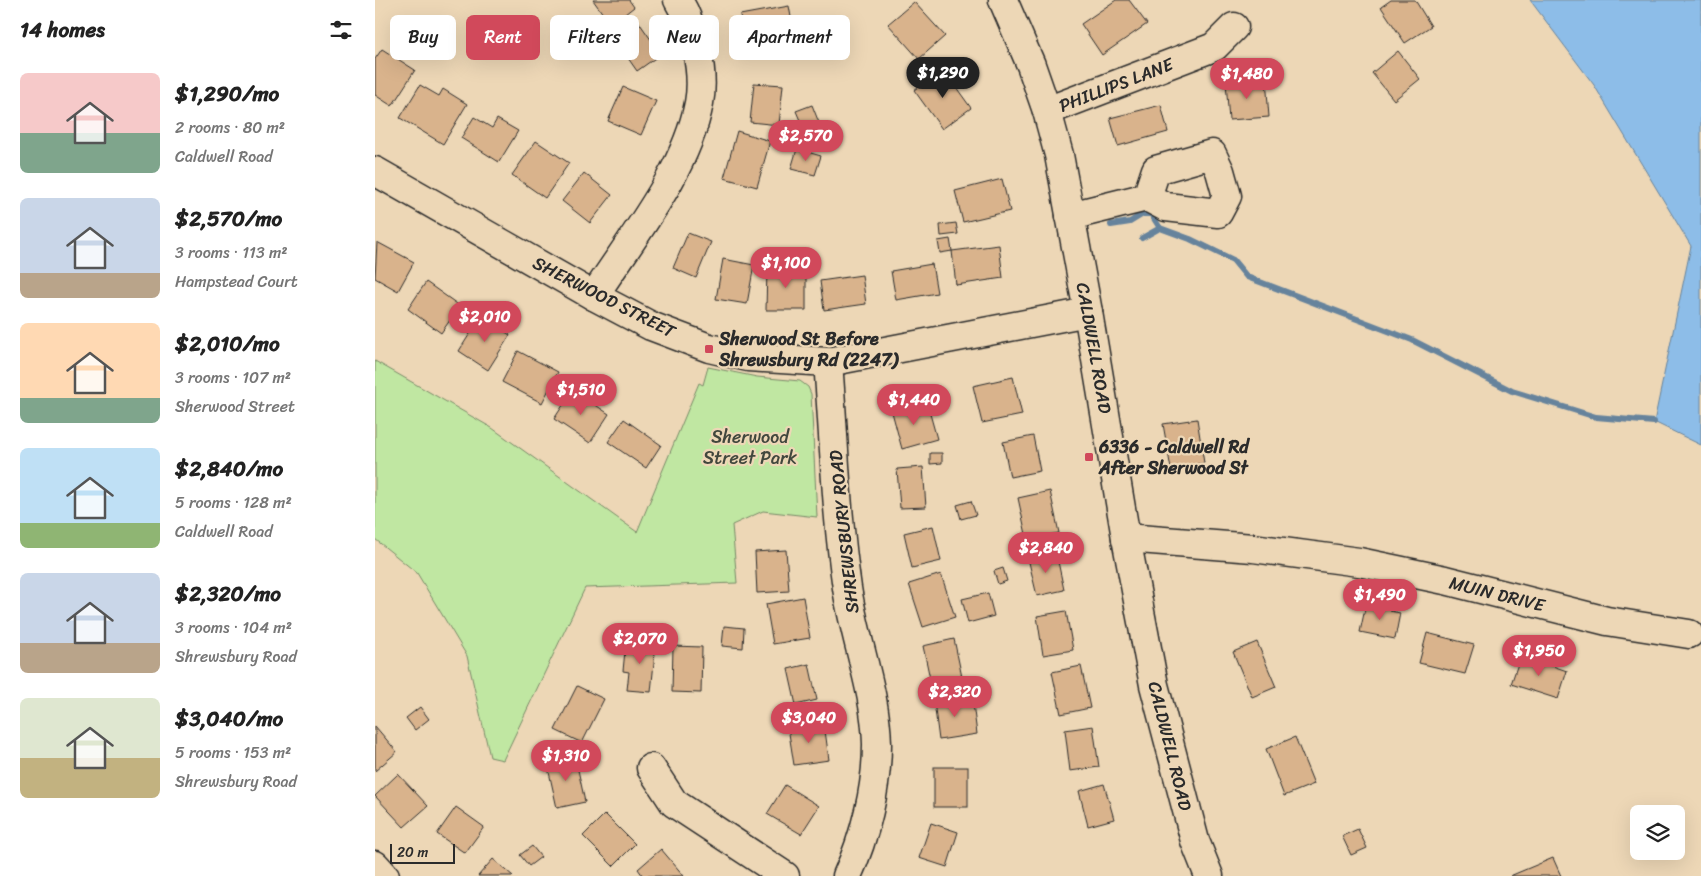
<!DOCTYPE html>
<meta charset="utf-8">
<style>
body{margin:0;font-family:Sriracha,sans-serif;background:#f2f2f2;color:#222;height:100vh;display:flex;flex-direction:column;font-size:19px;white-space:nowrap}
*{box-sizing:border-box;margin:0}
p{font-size:16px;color:#767676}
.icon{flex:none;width:28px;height:28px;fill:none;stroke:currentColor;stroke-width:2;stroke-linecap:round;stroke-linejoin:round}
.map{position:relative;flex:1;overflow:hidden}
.drawer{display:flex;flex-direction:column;background:#fff;width:375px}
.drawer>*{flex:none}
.guide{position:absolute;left:15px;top:15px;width:475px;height:45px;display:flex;gap:10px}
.fabs{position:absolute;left:1255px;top:805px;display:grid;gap:10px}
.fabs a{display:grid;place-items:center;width:55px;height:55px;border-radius:8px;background:#fff;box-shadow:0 5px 20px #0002;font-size:25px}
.scale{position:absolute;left:15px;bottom:12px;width:65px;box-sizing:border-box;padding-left:5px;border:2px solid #2b2b2b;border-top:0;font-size:14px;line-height:18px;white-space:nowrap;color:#2b2b2b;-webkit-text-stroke:4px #edd7b6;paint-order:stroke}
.price{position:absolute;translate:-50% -42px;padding:0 11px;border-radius:18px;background:#d1495b;color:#fff;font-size:16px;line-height:32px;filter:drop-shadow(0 1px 2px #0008)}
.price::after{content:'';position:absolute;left:50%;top:30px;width:15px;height:11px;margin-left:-8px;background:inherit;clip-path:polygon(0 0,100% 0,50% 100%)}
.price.current{background:#222;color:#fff}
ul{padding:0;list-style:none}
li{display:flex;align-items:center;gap:15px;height:125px;padding:0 20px}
li span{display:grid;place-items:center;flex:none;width:140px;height:100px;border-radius:8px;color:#555}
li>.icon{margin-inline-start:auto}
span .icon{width:60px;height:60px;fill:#fffc;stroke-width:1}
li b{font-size:21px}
h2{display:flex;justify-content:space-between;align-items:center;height:60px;padding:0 20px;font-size:21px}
.chip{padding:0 18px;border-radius:8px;background:#fff;box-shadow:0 5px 20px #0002;font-size:18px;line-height:45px}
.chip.current{background:#d1495b;color:#fff}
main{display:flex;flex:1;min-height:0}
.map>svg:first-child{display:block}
.green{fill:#c0e7a2;stroke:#768966}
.water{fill:#8dbde8;stroke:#66839c}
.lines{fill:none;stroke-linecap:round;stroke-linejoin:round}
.stream{stroke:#66839c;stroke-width:6}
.building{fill:#d9b38c;stroke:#2b2b2b}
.minor-casing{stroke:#2b2b2b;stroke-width:31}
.minor{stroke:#edd7b6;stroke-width:28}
.poi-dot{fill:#d1495b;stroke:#edd7b6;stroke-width:2}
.labels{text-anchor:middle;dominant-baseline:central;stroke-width:4.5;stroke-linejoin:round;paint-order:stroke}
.street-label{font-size:18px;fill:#2b2b2b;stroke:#edd7b6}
.poi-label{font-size:18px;font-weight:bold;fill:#2b2b2b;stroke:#edd7b6;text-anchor:start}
.park-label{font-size:18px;fill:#41473d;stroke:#edd7b6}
</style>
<main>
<section class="drawer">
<h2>14 homes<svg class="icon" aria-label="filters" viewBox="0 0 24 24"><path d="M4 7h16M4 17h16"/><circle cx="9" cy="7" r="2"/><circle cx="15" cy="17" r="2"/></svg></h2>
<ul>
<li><span style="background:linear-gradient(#f6c9c9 60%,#7fa58c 0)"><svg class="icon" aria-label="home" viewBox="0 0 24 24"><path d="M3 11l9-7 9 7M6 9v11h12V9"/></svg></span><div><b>$1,290/mo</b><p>2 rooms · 80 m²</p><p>Caldwell Road</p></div></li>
<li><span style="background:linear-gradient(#c9d6e8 75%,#b9a48a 0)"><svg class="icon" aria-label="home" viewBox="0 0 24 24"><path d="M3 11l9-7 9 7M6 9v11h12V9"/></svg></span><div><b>$2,570/mo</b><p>3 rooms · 113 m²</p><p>Hampstead Court</p></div></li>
<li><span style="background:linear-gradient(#ffd9b3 75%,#7fa58c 0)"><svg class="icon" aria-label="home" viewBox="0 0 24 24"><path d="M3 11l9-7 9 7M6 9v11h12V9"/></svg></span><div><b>$2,010/mo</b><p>3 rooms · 107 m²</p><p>Sherwood Street</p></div></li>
<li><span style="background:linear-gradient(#bfe0f5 75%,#8fb573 0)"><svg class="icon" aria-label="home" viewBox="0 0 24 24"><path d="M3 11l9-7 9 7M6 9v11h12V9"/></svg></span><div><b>$2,840/mo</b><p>5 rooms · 128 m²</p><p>Caldwell Road</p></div></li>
<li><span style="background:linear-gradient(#c9d6e8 70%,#b9a48a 0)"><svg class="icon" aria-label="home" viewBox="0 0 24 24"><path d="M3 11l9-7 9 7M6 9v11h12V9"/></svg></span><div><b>$2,320/mo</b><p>3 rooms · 104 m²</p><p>Shrewsbury Road</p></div></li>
<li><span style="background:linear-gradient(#dfe7d0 60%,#c2b280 0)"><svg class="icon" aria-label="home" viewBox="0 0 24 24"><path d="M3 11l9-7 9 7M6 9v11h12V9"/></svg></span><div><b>$3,040/mo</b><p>5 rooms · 153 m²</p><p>Shrewsbury Road</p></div></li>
</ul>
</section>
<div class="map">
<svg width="1326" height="876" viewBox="0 0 1326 876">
<rect width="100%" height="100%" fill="#edd7b6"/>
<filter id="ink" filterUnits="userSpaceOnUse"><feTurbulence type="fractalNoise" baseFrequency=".02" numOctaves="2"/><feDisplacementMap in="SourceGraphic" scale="10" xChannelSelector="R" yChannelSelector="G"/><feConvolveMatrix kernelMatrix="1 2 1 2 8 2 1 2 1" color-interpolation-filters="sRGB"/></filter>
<g filter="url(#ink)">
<polygon class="green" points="0,361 117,428 262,532 324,383 328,385 333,367 382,377 425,381 433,387 436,394 442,517 388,511 357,525 362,583 210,588 128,760 115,757 92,656 42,573 0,539"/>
<polygon class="water" points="1155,0 1326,0 1326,445 1279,422 1316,246 1219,85"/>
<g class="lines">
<g class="stream">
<polyline points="736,225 755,222 768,214 776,214 785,228"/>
<polyline points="767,238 785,228 815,239 858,260 872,277 1037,340 1137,391 1221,417 1279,422"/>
</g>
</g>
<g class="building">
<polygon points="218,0 254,0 259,7 236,25"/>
<polygon points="741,0 754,0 772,24 727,55 706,24"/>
<polygon points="1016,0 1040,0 1056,26 1030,43 1006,7"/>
<polygon points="539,2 570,36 544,59 513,24"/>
<polygon points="414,6 422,50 384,57 380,35 369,37 365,15"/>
<polygon points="263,21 286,54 262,71 239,38"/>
<polygon points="7,49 40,70 17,106 0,95 0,59"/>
<polygon points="1023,51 1045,79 1019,100 997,73"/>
<polygon points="568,69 596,108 567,129 539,90"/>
<polygon points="891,79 894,117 854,120 851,82"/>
<polygon points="379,83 408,85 404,125 375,122"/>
<polygon points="45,85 64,96 68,89 92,104 68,144 25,118"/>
<polygon points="248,87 281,101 266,135 233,121"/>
<polygon points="437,105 450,138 435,144 421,111"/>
<polygon points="786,105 793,132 743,146 735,118"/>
<polygon points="99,117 117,128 122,119 143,131 124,162 86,138"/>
<polygon points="362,131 395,141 382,187 349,178"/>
<polygon points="161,141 194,163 170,198 137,175"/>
<polygon points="422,149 446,156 440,175 416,169"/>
<polygon points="209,173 237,195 215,223 187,201"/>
<polygon points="627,179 635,211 588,222 580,191"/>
<polygon points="581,223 583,234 566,236 565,225"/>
<polygon points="313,233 336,242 321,278 298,268"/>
<polygon points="575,239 577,251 565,253 563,241"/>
<polygon points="2,242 39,262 23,291 0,278"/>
<polygon points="624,245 628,278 581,285 577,251"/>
<polygon points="348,259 379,265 372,304 341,299"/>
<polygon points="557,264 562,293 521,300 516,271"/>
<polygon points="392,268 431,268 431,310 391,310"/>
<polygon points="487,275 491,304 449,310 445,281"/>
<polygon points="51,282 85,306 66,333 33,309"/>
<polygon points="106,316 135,335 113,370 84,351"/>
<polygon points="143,351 183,372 167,403 127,382"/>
<polygon points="638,377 647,415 607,423 598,386"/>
<polygon points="198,390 234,414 215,443 179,419"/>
<polygon points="552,403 562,439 527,449 517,412"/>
<polygon points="249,419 286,445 271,468 233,442"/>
<polygon points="822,419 829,463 796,469 788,424"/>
<polygon points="658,436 665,471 635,477 628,442"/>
<polygon points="555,453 567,453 567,463 555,464"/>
<polygon points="548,467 551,507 525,508 522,469"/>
<polygon points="675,491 684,533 652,539 643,498"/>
<polygon points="596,501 601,515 586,519 582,505"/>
<polygon points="558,526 566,561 537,568 529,533"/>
<polygon points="411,550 414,591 382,593 380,552"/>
<polygon points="681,552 689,590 662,596 653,558"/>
<polygon points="628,568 632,581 623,584 619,571"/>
<polygon points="566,574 580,617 548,627 534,584"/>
<polygon points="613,593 619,616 593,623 587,599"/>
<polygon points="428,597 435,638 398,644 391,604"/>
<polygon points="1002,601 1016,604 1015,611 1025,613 1020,639 985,632 991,604 1001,606"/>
<polygon points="691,611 698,650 668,655 662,616"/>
<polygon points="349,626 369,628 368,648 347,646"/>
<polygon points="1052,633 1099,645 1090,674 1044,663"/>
<polygon points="579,639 588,682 557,688 548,646"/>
<polygon points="251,640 281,643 276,692 252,690 254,672 248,671"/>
<polygon points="882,642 901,687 877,697 858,652"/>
<polygon points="298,646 327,647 326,693 297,692"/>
<polygon points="1146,655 1192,671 1183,699 1136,684"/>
<polygon points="434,664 442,700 421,705 413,669"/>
<polygon points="706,666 715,708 686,714 677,672"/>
<polygon points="202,686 229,699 207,743 180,730"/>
<polygon points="597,696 602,734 564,740 559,702"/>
<polygon points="45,707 54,719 40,730 31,718"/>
<polygon points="449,723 454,760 419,765 413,727"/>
<polygon points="0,726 22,752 0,771"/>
<polygon points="718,726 724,767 695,771 690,730"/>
<polygon points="920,737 939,784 909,796 891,749"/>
<polygon points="200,756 210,802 182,808 172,763"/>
<rect x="559" y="767" width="34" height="40"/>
<polygon points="23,774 53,806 29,827 0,796"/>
<polygon points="729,784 739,819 713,826 704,791"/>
<polygon points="410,785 444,806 426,834 392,814"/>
<polygon points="81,807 109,827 90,853 62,834"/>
<polygon points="230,814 260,844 238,866 208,836"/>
<polygon points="556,823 583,832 572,867 544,858"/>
<polygon points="983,829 992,848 976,855 967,836"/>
<polygon points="157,846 166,857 154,866 145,855"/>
<polygon points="286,849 309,876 268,876 263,869"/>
<polygon points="1178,858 1186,876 1135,876"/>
<polygon points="118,859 138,876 103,876"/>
</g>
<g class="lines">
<g class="minor-casing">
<g id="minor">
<polyline points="628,0 656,65 672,111 684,155 713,312 751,538 779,685 820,841 834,876"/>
<polyline points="672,111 839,47 859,27"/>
<polyline points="0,171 219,296 276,326 334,348 373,357 453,362 713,312"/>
<polyline points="695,216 772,197 791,207 843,213 852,196 845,171 837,154 781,170 772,197"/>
<path d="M 219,296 C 257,237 311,172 324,103 C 330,72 319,26 303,0"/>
<path d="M 453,362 C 459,437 461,514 472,588 C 480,640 501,692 502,744 C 502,788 490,837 472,876"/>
<polyline points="751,538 878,548 984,562 1070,580 1232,621 1314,634"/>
<polyline points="276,768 299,803 410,876"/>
<polyline points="0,865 10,876"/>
</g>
</g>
<use href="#minor" class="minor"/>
</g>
</g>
<g class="poi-dot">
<rect x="329" y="344" width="10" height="10" rx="2.5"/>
<rect x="709" y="452" width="10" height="10" rx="2.5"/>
</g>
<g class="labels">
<g class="street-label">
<text transform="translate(741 85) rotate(-21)">PHILLIPS LANE</text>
<text transform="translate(229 297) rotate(27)">SHERWOOD STREET</text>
<text transform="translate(719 348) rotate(80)">CALDWELL ROAD</text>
<text transform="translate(469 532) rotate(-96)">SHREWSBURY ROAD</text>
<text transform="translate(1122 594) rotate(14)">MUIN DRIVE</text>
<text transform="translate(795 746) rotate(76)">CALDWELL ROAD</text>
</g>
<g class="poi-label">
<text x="344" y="339">Sherwood St Before<tspan x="344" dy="21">Shrewsbury Rd (2247)</tspan></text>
<text x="724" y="447">6336 - Caldwell Rd<tspan x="724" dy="21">After Sherwood St</tspan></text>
</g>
<g class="park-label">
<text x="375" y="437">Sherwood<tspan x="375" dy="21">Street Park</tspan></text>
</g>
</g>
</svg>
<div class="fabs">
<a><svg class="icon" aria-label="layers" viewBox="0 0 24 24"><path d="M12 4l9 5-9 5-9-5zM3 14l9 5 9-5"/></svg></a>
</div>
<div class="scale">20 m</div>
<b class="price current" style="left:568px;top:99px">$1,290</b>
<b class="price" style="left:872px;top:100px">$1,480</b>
<b class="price" style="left:431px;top:162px">$2,570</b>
<b class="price" style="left:411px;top:289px">$1,100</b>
<b class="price" style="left:110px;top:343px">$2,010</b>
<b class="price" style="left:206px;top:416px">$1,510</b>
<b class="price" style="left:539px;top:426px">$1,440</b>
<b class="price" style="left:671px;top:574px">$2,840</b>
<b class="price" style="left:1005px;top:621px">$1,490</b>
<b class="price" style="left:265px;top:665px">$2,070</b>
<b class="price" style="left:1164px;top:677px">$1,950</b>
<b class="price" style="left:580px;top:718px">$2,320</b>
<b class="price" style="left:434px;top:744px">$3,040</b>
<b class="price" style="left:191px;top:782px">$1,310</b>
<div class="guide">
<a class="chip">Buy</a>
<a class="chip current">Rent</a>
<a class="chip">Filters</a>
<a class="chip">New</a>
<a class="chip">Apartment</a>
</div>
</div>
</main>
